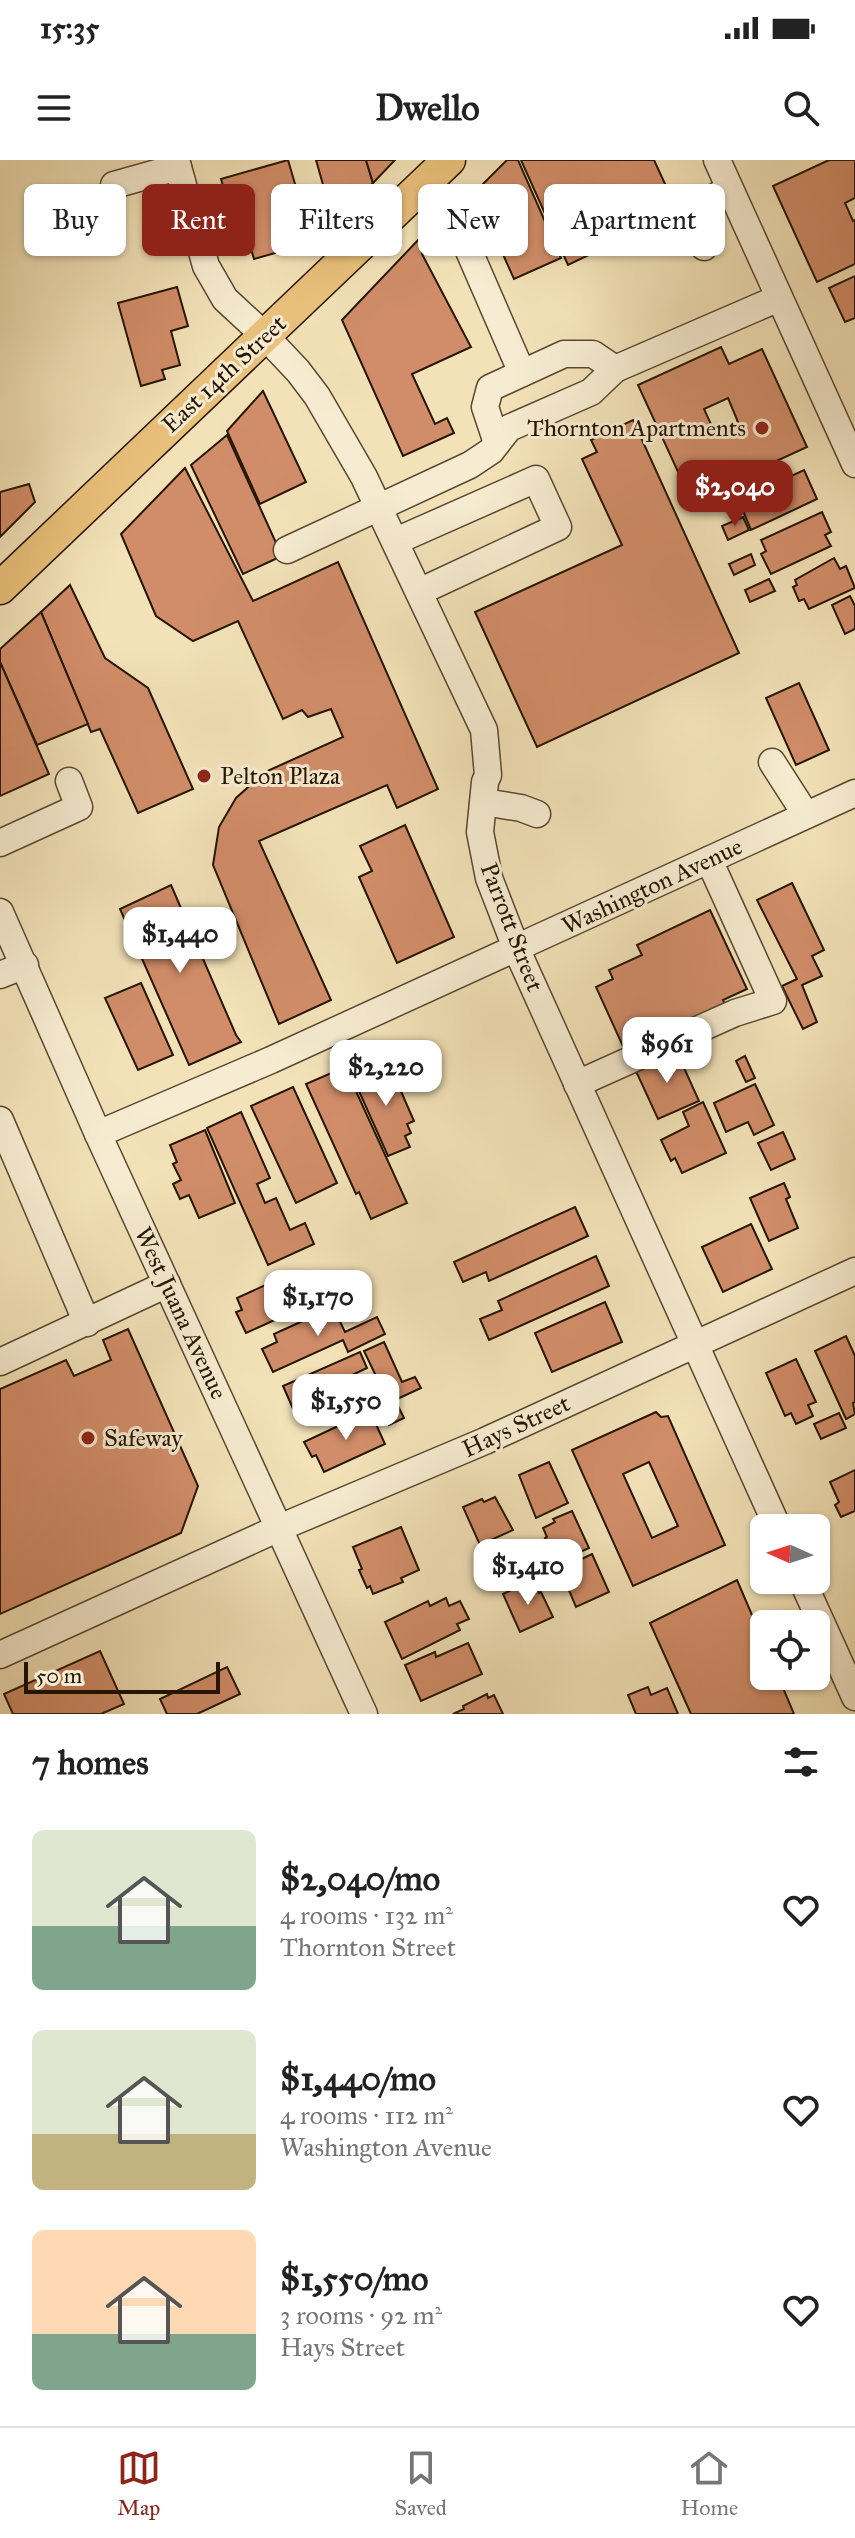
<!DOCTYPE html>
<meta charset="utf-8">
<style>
body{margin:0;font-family:"IM FELL Great Primer",serif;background:#f6f6f6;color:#222;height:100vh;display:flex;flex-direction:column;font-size:30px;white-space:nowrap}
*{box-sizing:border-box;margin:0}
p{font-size:26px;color:#767676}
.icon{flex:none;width:44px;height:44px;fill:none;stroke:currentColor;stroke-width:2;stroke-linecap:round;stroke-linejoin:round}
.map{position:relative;height:1554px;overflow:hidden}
.drawer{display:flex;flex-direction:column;background:#fff;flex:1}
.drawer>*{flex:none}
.hud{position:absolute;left:24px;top:24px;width:808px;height:72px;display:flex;gap:16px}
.needle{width:52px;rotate:273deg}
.fabs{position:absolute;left:750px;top:1354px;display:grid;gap:16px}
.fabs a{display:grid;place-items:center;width:80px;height:80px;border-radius:12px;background:#fff;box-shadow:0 2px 6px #0004;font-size:40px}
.scale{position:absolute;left:24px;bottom:20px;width:196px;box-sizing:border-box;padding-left:8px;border:4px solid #251502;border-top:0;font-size:22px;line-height:28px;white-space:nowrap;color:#251502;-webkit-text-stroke:6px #f7ecd1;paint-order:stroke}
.price{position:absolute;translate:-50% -68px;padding:0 18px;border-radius:16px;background:#fff;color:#222;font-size:26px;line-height:52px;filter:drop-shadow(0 2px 4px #0008)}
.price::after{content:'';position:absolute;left:50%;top:48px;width:24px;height:18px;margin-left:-12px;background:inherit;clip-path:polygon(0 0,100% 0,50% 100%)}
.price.active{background:#8f2418;color:#fff}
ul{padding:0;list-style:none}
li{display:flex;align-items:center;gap:24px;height:200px;padding:0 32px}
li span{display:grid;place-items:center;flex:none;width:224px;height:160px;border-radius:12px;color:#555}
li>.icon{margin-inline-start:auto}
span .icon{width:96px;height:96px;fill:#fffc;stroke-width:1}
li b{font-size:34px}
h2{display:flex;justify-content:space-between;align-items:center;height:96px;padding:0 32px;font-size:34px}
.chip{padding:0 28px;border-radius:12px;background:#fff;box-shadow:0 2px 6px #0004;font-size:28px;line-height:72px}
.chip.active{background:#8f2418;color:#fff}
.status{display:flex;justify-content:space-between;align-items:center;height:56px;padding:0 40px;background:#fff;direction:ltr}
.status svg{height:22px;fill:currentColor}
header{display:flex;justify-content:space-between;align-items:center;height:104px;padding:0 32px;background:#fff;font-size:36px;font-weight:700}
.tab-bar{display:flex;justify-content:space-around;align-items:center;height:112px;border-top:2px solid #e0e0e0;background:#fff;font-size:22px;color:#767676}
.tab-bar a{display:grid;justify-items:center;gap:4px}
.tab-bar .active{color:#8f2418}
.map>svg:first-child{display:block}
.building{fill:#d18d69;stroke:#251502;stroke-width:2;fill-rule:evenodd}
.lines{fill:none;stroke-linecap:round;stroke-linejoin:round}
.minor-casing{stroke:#584830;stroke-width:29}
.major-casing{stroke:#251502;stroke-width:35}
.minor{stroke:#f7ecd1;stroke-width:26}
.major{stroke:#eac17c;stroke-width:32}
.poi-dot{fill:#8f2418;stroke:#f7ecd1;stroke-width:3}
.labels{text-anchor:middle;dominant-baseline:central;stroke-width:6;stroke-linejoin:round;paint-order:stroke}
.street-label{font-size:24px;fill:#251502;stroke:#f7ecd1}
.poi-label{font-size:24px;fill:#251502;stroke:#f7ecd1;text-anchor:start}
</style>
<div class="status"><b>15:35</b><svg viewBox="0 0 49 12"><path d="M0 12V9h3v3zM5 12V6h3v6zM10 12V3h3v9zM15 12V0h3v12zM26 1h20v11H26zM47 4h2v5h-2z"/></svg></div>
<header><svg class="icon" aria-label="menu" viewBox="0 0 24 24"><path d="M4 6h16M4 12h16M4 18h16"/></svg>Dwello<svg class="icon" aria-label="search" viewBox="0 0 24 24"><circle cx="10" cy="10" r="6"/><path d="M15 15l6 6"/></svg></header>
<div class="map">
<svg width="855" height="1554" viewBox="0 0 855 1554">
<rect width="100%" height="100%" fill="#f3e2b8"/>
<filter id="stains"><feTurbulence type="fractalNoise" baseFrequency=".0025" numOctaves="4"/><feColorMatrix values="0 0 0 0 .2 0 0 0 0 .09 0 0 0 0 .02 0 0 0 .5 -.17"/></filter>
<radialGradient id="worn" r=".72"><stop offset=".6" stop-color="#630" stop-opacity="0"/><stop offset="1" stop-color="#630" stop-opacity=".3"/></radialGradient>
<g class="building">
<polygon points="288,0 300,41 285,46 289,59 324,49 332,77 254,99 246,72 237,74 221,19"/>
<polygon points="316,0 366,0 373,23 333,60"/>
<polygon points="366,0 395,0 373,23"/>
<polygon points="507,0 518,0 561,98 514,119 475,32"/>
<polygon points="521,0 654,0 678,52 568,105"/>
<polygon points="829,0 855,0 855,38 845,43 853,61 855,60 855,104 817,122 773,26"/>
<polygon points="420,78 422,94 471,187 412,214 435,264 447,258 454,273 403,296 342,160"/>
<polygon points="855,116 855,158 845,162 829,128"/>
<polygon points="177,127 188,166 171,171 180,205 162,210 165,219 141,226 118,143"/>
<path d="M 721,187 L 729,204 L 762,189 L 807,287 L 691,340 L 638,225 ZM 728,238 L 738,262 L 715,273 L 704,249 Z"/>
<polygon points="263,231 306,322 260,344 227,271"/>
<polygon points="633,260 739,493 537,587 475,452 622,385 582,299 597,292 591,280"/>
<polygon points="227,275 282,396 243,414 191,305"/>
<polygon points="185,308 253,441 338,402 438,629 397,648 387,625 259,681 331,840 279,864 213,705 219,667 236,638 265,612 343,577 331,549 308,557 302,550 283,559 238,461 193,481 156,456 121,374"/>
<polygon points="804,310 817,339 751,370 743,351 755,346 750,335"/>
<polygon points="29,324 35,342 0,377 0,332"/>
<polygon points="822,352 831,372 825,375 831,386 771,414 761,394 766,391 761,380"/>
<polygon points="743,357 749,370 728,380 722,366"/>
<polygon points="751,394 755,405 734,415 729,404"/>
<polygon points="834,398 840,409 846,406 855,428 809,449 804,439 799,441 793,427 797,425 795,420"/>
<polygon points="769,419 775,431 750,442 745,430"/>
<polygon points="70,425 105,498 148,528 193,629 138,653 100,569 91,572 41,452"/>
<polygon points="850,436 855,446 855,469 845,474 832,445"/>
<polygon points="41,452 88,564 37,585 0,502 0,489"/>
<polygon points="0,502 49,614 0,636"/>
<polygon points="799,523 829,590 796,605 766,538"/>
<polygon points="405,665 454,777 397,803 359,717 372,711 360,686"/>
<polygon points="792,723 824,790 812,796 822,816 802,825 817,862 803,869 782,826 797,819 757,740"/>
<polygon points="171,725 236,875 241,882 189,905 120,749"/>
<polygon points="710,750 747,829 723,840 726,846 626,893 596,827 613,819 609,810 642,795 637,785"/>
<polygon points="141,823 173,895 138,910 105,838"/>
<polygon points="676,890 699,941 658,959 635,909"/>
<polygon points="745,896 755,918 746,922 736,901"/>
<polygon points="389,904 414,961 407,964 411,973 405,976 410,987 388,996 354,920"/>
<polygon points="345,907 407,1043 371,1059 359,1032 356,1034 306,924"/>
<polygon points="755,924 774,965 754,975 748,962 726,972 714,943"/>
<polygon points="293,927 337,1023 296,1043 251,946"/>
<polygon points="703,942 726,993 682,1013 675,998 671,1001 661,980 689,966 683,952"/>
<polygon points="241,952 270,1018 257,1024 265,1043 276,1038 290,1070 305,1063 314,1084 268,1105 207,968"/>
<polygon points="205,970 235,1043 199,1058 189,1035 180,1039 173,1024 181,1020 173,1004 177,1002 170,985"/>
<polygon points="783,972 795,999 771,1010 758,983"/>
<polygon points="784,1023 790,1037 786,1039 798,1068 769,1081 750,1038"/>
<polygon points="575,1047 588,1076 489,1121 486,1112 463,1122 454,1102"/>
<polygon points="751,1064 772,1109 723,1132 702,1087"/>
<polygon points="596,1096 609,1126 489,1180 480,1159 502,1150 498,1141"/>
<polygon points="358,1114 364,1127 329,1143 323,1130"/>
<polygon points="283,1117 297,1150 246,1173 236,1152 242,1150 237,1138"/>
<polygon points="605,1142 622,1182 552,1212 535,1173"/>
<polygon points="333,1147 345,1172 377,1157 385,1174 348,1192 343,1180 273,1212 262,1189 277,1182 274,1174"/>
<polygon points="128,1169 198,1326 181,1373 0,1454 0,1229 66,1200 74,1216 111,1200 103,1180"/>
<polygon points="846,1176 855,1196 855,1242 853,1243 855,1254 846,1259 815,1191"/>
<polygon points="384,1182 402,1222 415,1217 421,1228 395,1240 404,1258 389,1265 381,1247 370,1251 360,1223 376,1216 364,1191"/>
<polygon points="360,1192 367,1208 350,1216 354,1225 294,1251 283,1226"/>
<polygon points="796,1199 816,1242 808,1245 813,1256 796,1264 791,1253 785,1256 766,1213"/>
<polygon points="370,1251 385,1284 324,1312 316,1295 312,1297 304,1282"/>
<path d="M 656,1252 L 661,1257 L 668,1256 L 725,1385 L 633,1426 L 572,1290 ZM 649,1302 L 678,1366 L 652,1378 L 623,1314 Z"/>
<polygon points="839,1253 846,1268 821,1279 814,1264"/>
<polygon points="549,1302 568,1343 536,1358 519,1315"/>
<polygon points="855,1310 855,1351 841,1357 835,1345 839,1342 830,1322"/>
<polygon points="495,1337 513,1370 480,1385 463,1347 482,1339 484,1342"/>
<polygon points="572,1351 589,1388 556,1403 545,1378 547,1377 543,1368 555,1362 553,1359"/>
<polygon points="401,1367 419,1410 401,1418 403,1422 373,1434 370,1426 367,1428 359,1410 362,1409 353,1387"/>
<polygon points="514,1380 533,1413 500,1428 483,1391 502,1382 503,1385"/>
<polygon points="592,1394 609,1432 576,1447 565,1421 567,1420 563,1411 575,1406 573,1403"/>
<polygon points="737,1420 764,1483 764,1516 778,1516 794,1554 691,1554 650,1463"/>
<polygon points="534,1423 539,1433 541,1432 553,1457 520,1472 503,1434 522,1425 523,1429"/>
<polygon points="446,1438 449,1446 460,1441 469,1459 457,1464 460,1470 402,1499 385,1462 428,1441 430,1446"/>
<polygon points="468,1483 482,1514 421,1541 405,1505 435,1492 436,1497"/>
<polygon points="100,1491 124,1544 101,1554 13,1554 4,1534"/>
<polygon points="227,1507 240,1534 197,1554 167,1554 160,1539"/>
<polygon points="648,1527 651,1535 667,1528 678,1554 636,1554 628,1535"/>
<polygon points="487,1534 488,1538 494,1535 503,1554 453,1554 464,1549 463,1546"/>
</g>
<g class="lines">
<g class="minor-casing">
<g id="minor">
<polyline points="176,0 206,106 225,139 265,176 298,211 317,236 364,317 484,570 488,615 485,622 480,672 489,718 516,788 778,1368"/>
<polyline points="717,0 855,304"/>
<polyline points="114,25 178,7"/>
<polyline points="421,26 459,68 522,213"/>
<polyline points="704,87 701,48 728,28"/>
<polyline points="497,283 485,247 490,228 564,194 593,194 615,209"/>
<polyline points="396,381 536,319 558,367 419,432"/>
<polyline points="287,390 470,305 491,291 509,268 591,232 615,209 779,138"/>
<polyline points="772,602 806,655"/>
<polyline points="484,642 521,648 537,654"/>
<polyline points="0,683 79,647 69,621"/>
<polyline points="0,752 98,974 364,1554"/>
<polyline points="0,815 25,805"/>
<polyline points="577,924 735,853 773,841 709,700"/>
<polyline points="0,960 87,1163"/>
<polyline points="98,974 271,900 855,633"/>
<polyline points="0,1202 167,1124"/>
<polyline points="802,1420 855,1537"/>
<polyline points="0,1495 279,1368 485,1281 855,1111"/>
</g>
</g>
<g class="major-casing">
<polyline id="major" points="0,428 449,0"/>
</g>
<use href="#minor" class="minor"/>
<use href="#major" class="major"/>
</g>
<g class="poi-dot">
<circle cx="762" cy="268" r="8"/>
<circle cx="204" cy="616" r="8"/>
<circle cx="88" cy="1278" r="8"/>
</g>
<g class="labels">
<g class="street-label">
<text transform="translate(224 214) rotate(-43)">East 14th Street</text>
<text transform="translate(652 726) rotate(-25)">Washington Avenue</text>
<text transform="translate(512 767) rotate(69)">Parrott Street</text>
<text transform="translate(181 1153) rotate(65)">West Juana Avenue</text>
<text transform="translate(516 1266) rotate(-25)">Hays Street</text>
</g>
<g class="poi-label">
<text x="746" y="268" text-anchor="end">Thornton Apartments</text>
<text x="220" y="616">Pelton Plaza</text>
<text x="104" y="1278">Safeway</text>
</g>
</g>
<rect width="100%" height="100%" filter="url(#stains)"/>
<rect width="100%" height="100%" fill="url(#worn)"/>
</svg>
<div class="fabs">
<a><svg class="needle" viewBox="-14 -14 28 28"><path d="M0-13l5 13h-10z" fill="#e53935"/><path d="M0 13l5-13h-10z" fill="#767676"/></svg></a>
<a><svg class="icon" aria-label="locate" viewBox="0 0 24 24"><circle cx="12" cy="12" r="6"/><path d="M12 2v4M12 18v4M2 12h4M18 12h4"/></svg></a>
</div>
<div class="scale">50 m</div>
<b class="price active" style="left:735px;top:368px">$2,040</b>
<b class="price" style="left:180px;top:815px">$1,440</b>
<b class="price" style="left:667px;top:925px">$961</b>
<b class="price" style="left:386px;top:948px">$2,220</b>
<b class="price" style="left:318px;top:1178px">$1,170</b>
<b class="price" style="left:346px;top:1282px">$1,550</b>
<b class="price" style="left:528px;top:1447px">$1,410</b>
<div class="hud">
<a class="chip">Buy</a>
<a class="chip active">Rent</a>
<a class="chip">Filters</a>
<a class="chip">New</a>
<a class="chip">Apartment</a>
</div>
</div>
<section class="drawer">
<h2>7 homes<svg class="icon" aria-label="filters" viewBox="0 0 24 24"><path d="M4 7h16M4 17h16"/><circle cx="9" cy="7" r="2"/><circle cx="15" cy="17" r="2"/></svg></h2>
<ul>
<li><span style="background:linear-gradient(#dfe7d0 60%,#7fa58c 0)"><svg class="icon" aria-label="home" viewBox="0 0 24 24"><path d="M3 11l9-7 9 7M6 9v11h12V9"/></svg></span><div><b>$2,040/mo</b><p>4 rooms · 132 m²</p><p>Thornton Street</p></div><svg class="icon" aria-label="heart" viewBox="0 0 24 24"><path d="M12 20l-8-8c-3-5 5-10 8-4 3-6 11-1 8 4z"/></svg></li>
<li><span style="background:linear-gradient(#dfe7d0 65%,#c2b280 0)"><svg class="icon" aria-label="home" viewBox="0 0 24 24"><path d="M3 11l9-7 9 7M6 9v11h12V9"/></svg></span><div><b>$1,440/mo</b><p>4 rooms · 112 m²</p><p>Washington Avenue</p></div><svg class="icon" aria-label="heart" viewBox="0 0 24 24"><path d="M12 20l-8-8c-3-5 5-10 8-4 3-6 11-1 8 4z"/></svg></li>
<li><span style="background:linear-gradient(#ffd9b3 65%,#7fa58c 0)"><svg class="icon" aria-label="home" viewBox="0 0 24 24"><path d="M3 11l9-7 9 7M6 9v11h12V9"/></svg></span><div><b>$1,550/mo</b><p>3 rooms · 92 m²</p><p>Hays Street</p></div><svg class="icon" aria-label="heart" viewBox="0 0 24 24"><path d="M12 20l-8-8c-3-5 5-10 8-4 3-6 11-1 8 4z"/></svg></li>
</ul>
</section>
<nav class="tab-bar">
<a class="active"><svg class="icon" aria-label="map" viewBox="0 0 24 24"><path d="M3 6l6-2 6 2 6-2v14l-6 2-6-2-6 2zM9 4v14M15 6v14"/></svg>Map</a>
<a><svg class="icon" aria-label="saved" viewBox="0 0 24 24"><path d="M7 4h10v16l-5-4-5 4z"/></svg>Saved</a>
<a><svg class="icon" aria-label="home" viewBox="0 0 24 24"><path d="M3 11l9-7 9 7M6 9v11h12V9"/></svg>Home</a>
</nav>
